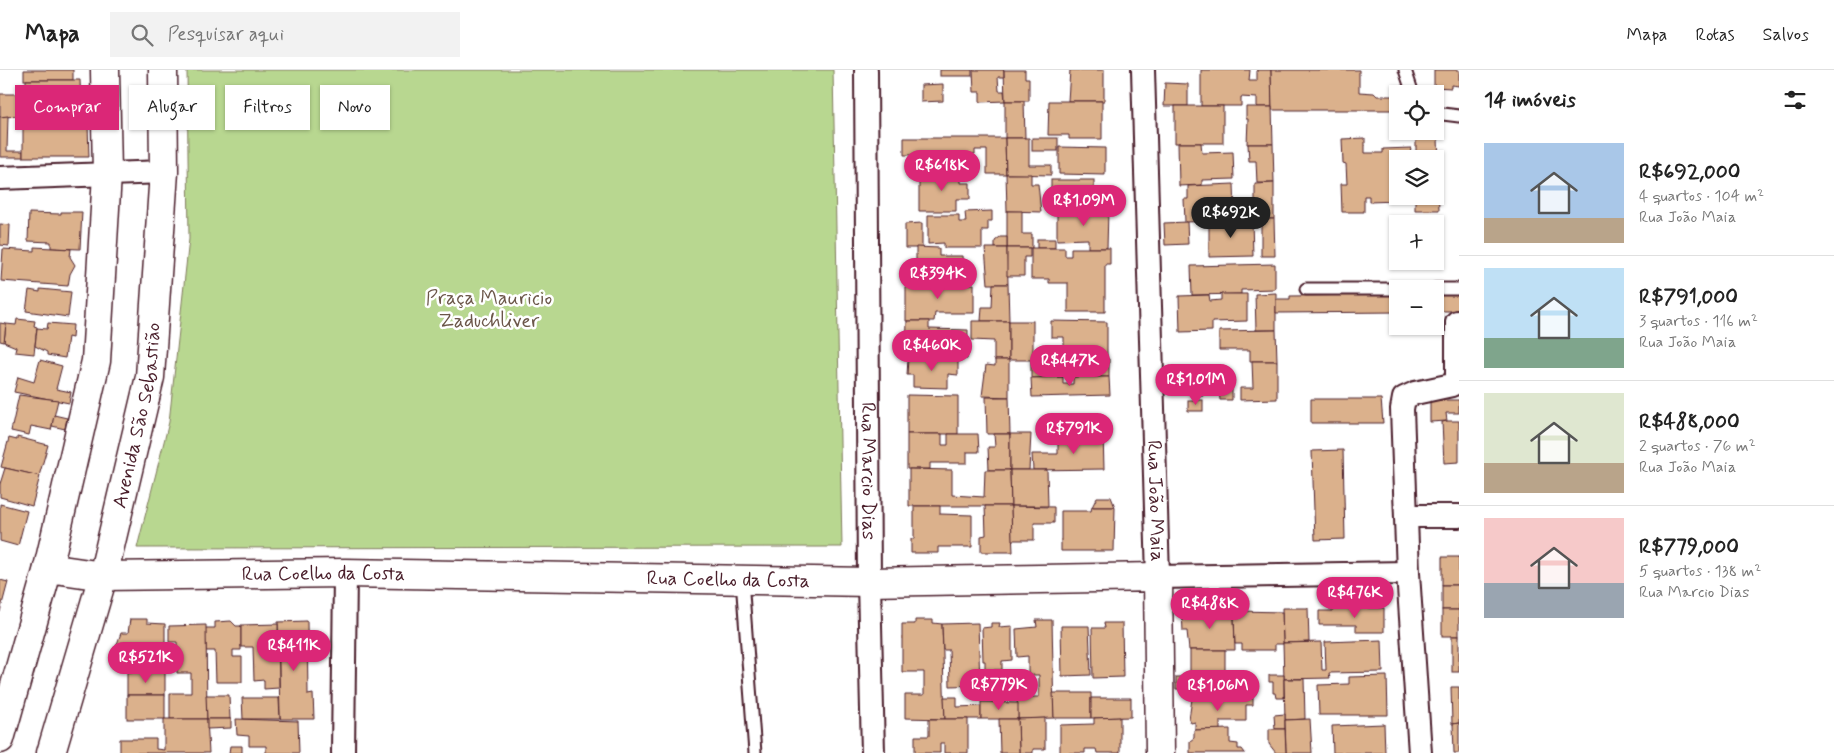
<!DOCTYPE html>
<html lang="pt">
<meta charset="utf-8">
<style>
body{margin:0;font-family:Mynerve,sans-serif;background:#f2f2f2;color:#222;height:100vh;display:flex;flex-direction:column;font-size:19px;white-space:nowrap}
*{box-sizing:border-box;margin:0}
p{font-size:16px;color:#767676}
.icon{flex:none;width:28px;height:28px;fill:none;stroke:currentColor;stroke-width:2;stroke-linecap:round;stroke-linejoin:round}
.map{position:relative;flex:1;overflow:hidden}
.side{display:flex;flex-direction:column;background:#fff;width:375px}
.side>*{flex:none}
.top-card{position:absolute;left:15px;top:15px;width:475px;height:45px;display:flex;gap:10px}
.controls{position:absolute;left:1389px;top:15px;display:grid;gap:10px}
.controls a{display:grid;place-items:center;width:55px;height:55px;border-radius:0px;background:#fff;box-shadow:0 1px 4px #0004;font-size:25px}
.price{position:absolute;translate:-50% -42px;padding:0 11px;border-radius:18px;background:#db2777;color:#fff;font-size:16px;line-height:32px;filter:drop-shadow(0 1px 2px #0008)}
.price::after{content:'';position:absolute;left:50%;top:30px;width:15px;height:11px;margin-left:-8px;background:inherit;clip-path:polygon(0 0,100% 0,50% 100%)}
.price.on{background:#222;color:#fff}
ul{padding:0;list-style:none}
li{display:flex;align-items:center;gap:15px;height:125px;padding:0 25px}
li+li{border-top:1px solid #e0e0e0}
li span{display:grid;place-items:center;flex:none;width:140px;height:100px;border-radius:0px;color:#555}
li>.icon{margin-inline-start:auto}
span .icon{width:60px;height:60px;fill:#fffc;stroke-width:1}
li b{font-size:21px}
h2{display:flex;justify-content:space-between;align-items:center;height:60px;padding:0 25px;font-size:21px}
.tag{padding:0 18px;border-radius:0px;background:#fff;box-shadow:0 1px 4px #0004;font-size:18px;line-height:45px}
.tag.on{background:#db2777;color:#fff}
header{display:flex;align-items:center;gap:30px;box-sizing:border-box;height:70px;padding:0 25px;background:#fff;border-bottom:1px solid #e0e0e0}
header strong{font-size:24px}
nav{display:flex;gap:28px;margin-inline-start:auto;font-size:18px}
.search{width:350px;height:45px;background:#f2f2f2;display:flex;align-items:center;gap:12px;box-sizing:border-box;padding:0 18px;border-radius:0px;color:#767676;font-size:19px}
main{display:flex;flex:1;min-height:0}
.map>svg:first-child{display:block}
.green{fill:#b8d790;stroke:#817b5e}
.building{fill:#dbb18c;stroke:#4a1f2b}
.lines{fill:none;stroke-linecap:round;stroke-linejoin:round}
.lane-casing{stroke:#4a1f2b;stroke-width:15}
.street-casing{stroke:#4a1f2b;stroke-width:26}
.secondary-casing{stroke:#4a1f2b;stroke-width:31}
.lane{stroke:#fff;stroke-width:11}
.street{stroke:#fff;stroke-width:22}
.secondary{stroke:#fff;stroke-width:28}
.labels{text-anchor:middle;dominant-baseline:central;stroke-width:5;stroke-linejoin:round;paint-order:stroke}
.park-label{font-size:20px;fill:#6b5649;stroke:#fff}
.street-label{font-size:20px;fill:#4a1f2b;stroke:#fff}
</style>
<header>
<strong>Mapa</strong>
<div class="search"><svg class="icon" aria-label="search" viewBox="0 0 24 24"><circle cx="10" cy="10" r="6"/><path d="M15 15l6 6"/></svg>Pesquisar aqui</div>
<nav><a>Mapa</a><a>Rotas</a><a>Salvos</a></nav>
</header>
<main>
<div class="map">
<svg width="1459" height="683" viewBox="0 0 1459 683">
<rect width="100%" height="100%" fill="#fff"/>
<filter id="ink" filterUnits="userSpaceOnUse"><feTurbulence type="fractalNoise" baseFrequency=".02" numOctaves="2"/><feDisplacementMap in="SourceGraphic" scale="10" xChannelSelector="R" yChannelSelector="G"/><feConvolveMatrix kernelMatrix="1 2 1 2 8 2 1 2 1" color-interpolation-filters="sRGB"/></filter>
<g filter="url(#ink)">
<polygon class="green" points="187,0 833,0 842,477 137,478 169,352 189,169"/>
<g class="building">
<rect x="24" y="0" width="49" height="10"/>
<rect x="940" y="0" width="32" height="6"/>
<polygon points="973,0 1004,0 1004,7 998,7 999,21 1004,21 1005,31 980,32 980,22 974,22"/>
<polygon points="1004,0 1025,0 1025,8 1029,8 1029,31 1005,31"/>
<polygon points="1070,0 1104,0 1104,31 1068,31"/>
<polygon points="1201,0 1250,0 1249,11 1257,11 1257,0 1271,0 1272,37 1257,37 1257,28 1241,27 1241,36 1201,36"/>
<polygon points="1271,0 1359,0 1359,22 1374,23 1377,26 1393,26 1393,33 1398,34 1398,40 1272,40"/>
<polygon points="1434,0 1459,0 1459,16 1451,15 1451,18 1434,17"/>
<polygon points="26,10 80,10 81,38 29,39 29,35 26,36"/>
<polygon points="1165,13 1188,14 1188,36 1164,36"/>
<polygon points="943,14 943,31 921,32 921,15"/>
<polygon points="0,24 25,24 24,46 0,47"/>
<polygon points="1005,31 1024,31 1025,68 1005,68"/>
<polygon points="1049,31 1102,31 1102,69 1069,69 1069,65 1048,65"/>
<rect x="1175" y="36" width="48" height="37"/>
<polygon points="1246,37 1272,37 1273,74 1247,74 1248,49 1246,49"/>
<polygon points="8,46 7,81 23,81 23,87 0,87 0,47"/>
<polygon points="23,53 88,55 89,87 23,87"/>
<polygon points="904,68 1005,68 1006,104 987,104 987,80 975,80 975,84 965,84 965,91 968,91 967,104 925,104 925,85 904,85"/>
<polygon points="1005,68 1029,68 1029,95 1051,95 1051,105 1006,104"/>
<rect x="1032" y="68" width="26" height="13"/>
<polygon points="1365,68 1365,83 1383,83 1383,79 1411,78 1410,84 1416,84 1416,69 1438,68 1439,96 1435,96 1435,89 1398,89 1398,126 1435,126 1435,115 1438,115 1439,140 1415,140 1415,127 1398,127 1398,131 1369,132 1369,126 1364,126 1364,142 1342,142 1341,114 1347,114 1346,94 1343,93 1342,69"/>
<polygon points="1178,73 1201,73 1202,83 1233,82 1234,109 1202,110 1202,115 1179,116"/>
<polygon points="1248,74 1273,74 1274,113 1257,113 1256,91 1249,91"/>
<polygon points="1059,77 1105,78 1105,105 1059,104"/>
<polygon points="919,104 961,104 961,113 970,113 970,129 956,129 956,141 919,141"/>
<polygon points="1006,104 1031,104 1031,114 1038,114 1041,142 1007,141"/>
<rect x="1051" y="110" width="43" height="31"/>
<polygon points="1274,113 1274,149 1255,149 1255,114"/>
<polygon points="1234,114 1235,144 1213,145 1213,151 1185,152 1184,129 1188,129 1188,116"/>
<polygon points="992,141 992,151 988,151 988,160 982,160 982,178 944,178 944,173 928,174 928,145 959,145 959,152 966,152 965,142"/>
<polygon points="1007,141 1022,141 1022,164 1032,164 1032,178 1007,178"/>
<polygon points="1108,141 1107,178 1088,178 1088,169 1057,170 1057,142"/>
<polygon points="61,142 82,142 80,179 51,178 51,172 28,171 29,143 61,144"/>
<polygon points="1261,149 1274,149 1275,186 1261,186"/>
<polygon points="1252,150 1253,186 1209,187 1209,151"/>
<rect x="1403" y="151" width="16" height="3"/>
<polygon points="1187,152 1188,174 1165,175 1164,153"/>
<polygon points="922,153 922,178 905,178 905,154"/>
<polygon points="0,154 10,155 9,176 0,175"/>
<polygon points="1000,167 1007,167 1007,178 995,178 995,171"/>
<rect x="1037" y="169" width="18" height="9"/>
<polygon points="34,177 71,179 70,187 75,195 70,204 68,216 1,211 3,179 34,181"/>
<polygon points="916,177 939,178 939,186 962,186 964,214 916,214"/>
<polygon points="985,178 1007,178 1008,214 988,214"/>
<polygon points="1007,178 1030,178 1030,187 1024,187 1024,206 1007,206"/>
<polygon points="1031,178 1065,178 1065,186 1071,186 1071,178 1110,178 1110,194 1105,194 1105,242 1068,242 1068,213 1049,213 1049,209 1031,209"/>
<polygon points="1275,194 1275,219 1241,220 1241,224 1192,225 1191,196"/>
<polygon points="906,214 974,214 974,243 935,243 934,251 906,251"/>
<polygon points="993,214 1008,214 1009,251 981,251 982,237 992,237"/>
<polygon points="40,219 71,222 68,247 26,241 29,220 40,222"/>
<polygon points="1276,223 1276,260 1256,260 1255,224"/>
<polygon points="1221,224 1247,224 1247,251 1212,252 1212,261 1180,262 1179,226 1209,225 1210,231 1221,230"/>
<polygon points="1459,224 1459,241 1435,241 1435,225"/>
<polygon points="1374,225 1398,225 1398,242 1276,243 1276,229 1290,229 1290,226"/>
<polygon points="17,249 35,251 34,256 37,257 34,284 15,282 16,277 4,272 6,254 16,255"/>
<polygon points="907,251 929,251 929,259 968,260 967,289 906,288"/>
<polygon points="972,251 1009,251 1009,290 994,290 994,271 972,270"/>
<rect x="1009" y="251" width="24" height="39"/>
<polygon points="1051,251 1107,252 1107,289 1084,289 1084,280 1064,281 1064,267 1051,267"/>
<polygon points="0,253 6,254 4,272 0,271"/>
<polygon points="48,253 73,255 72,268 68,267 65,288 47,285 47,282 35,276 37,258 47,259"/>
<polygon points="1276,260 1277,291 1250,291 1250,280 1219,280 1219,261"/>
<polygon points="908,288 958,289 958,305 948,304 948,318 913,317 913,305 907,305"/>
<polygon points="1107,289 1109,289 1109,307 1073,307 1073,301 1063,301 1063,307 1031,308 1031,290"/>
<polygon points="40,290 62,296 56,319 71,322 69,333 14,322 18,307 34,312"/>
<polygon points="995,290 1009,290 1009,327 982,326 986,295 995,296"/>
<polygon points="1252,291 1277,291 1277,329 1240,330 1240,318 1253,318"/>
<polygon points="1178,302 1232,302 1232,330 1220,330 1219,320 1203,320 1203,326 1193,326 1192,320 1178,320"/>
<polygon points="1063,307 1063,314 1073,314 1073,307 1109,307 1110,325 1032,327 1031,308"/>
<polygon points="19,325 58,330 51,360 31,356 29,365 11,361"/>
<polygon points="907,325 958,326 958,364 907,364"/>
<polygon points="986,327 1009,327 1010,364 987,364"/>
<polygon points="1311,329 1381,329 1383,353 1311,353"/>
<rect x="1188" y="330" width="15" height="11"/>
<polygon points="1430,330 1459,330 1459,343 1446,343 1447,351 1430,352"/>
<polygon points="54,345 67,348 65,359 52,356"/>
<polygon points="1447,351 1459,351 1459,392 1444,393 1442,352"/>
<polygon points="1081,363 1103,363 1104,399 1033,400 1032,384 1058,384 1058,371 1081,371"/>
<polygon points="907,364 942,364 942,375 948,375 948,364 978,364 979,382 967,382 967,393 930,393 930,399 907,399"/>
<polygon points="994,364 1010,364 1010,400 989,400 988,377 995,377"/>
<polygon points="1010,364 1031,364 1029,400 1010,400"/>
<polygon points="17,367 48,375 39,406 1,397 9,368 17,370"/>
<polygon points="1343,380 1345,469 1315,470 1312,381"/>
<polygon points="5,398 40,406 32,436 0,427 0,414"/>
<polygon points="909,399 952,400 952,425 984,427 985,400 1010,400 1011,436 909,436"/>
<polygon points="1010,400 1047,400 1048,436 1011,436"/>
<polygon points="1097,427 1111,427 1115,437 1092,437"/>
<polygon points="0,434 27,441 18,476 0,471"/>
<polygon points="914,436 940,436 940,444 972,445 972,477 938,477 938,483 911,483 911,469 914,469"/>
<polygon points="985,436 1011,436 1013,482 981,482 981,466 986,465"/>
<polygon points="1011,436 1054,437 1054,453 1034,453 1034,470 1012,470"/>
<polygon points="1092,437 1115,437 1114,481 1061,481 1061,441 1091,441"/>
<rect x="1442" y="487" width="17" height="28"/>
<polygon points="0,510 8,512 0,542"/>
<rect x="1442" y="515" width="17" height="25"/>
<polygon points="1282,538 1308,538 1309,572 1283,573"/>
<polygon points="1334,538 1384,538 1384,562 1356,562 1356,555 1319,555 1319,541 1334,541"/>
<polygon points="1230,540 1230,544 1234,544 1235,580 1189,580 1187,561 1183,561 1182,542 1197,542 1197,544 1200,544 1200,541"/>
<rect x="1442" y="540" width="17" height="26"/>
<polygon points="1239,541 1282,542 1283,574 1275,574 1275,580 1242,580 1242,574 1235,574 1234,546 1239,546"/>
<polygon points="130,549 147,549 147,553 165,554 165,578 116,577 121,563 128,563"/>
<polygon points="915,550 933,550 933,553 942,554 945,649 905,648 905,625 924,625 924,602 902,602 902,554 915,554"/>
<polygon points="1036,550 1052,550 1054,648 1018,649 1017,627 1039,627 1039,605 1028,605 1028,586 1017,587 1016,559 1037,557"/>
<polygon points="231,551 236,556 241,556 241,580 233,580 233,587 242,587 242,612 216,612 215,581 206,581 205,558 215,558 215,552"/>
<polygon points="307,551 308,625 313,624 314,649 280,649 278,552"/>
<polygon points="978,553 980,615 950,616 949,580 943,580 942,554"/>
<polygon points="991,553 1000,553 999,557 1012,556 1012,590 1002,591 1002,600 985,600 985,591 983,591 982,558 991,557"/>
<polygon points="1104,553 1122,553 1123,607 1093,608 1092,558 1105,558"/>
<polygon points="278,554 279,618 264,619 264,610 254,611 253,577 241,577 241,555"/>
<polygon points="206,555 207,649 170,649 170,623 191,623 191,603 177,603 177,572 169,572 169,556"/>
<polygon points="1061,556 1089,556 1091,605 1062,606"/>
<rect x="1452" y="566" width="7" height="36"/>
<polygon points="1382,570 1383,602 1329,603 1330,608 1284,609 1283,573 1321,572 1322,600 1326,600 1325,572"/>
<polygon points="117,577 165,578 165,602 127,602 127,587 117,587"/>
<polygon points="1190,580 1225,580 1225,619 1176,619 1176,607 1190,607"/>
<rect x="127" y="602" width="38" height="23"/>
<polygon points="1007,602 1017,602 1017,611 1007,612"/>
<polygon points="1269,605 1284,605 1284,628 1276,628 1275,623 1273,623 1273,612 1269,612"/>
<polygon points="1387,606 1388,645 1319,645 1318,615 1349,614 1349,607"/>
<polygon points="1284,609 1304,609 1305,649 1285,650"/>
<polygon points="1451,617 1459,617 1459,653 1452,654"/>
<polygon points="1053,623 1091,623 1091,648 1054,648"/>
<rect x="127" y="625" width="38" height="24"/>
<polygon points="206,625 229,625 230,649 207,649"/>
<polygon points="944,627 957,627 957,637 981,636 981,649 945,649"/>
<polygon points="242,628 279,628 280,649 243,649"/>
<polygon points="1091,628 1131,628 1131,647 1091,648"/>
<polygon points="1253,628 1253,635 1246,635 1246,651 1220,651 1220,660 1195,660 1195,652 1191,653 1189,649 1192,629"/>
<polygon points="981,632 1018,633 1018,649 981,649"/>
<polygon points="1285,644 1285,659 1275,659 1274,645"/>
<polygon points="1120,647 1120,683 1097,683 1096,679 1085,679 1085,683 1060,683 1060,655 1094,654 1094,648"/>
<polygon points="1045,648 1045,679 1033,679 1033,683 1019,683 1018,649"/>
<polygon points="164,649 207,649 209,683 120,683 120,669 156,669 156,679 164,680"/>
<polygon points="207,649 231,649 231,658 207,659"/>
<polygon points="236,649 298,651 299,683 266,683 266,676 249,676 249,666 237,665"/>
<polygon points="929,649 968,649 968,683 944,683 944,673 940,673 940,683 915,683 915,666 929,666"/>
<polygon points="999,649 1018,649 1019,683 1000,683"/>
<polygon points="1310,649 1312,683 1286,683 1285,650"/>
<polygon points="1459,653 1459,683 1454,683 1453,654"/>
<polygon points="1384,654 1385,683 1333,683 1332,656"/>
<polygon points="1230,659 1230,673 1238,674 1238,679 1242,679 1245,683 1190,683 1190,671 1194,668 1194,660"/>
<polygon points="1269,659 1285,659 1286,683 1276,683 1269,674"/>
<polygon points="230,676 242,676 242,683 229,683"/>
</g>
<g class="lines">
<g class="lane-casing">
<g id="lane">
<polyline points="1405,0 1413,24"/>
<polyline points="1435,43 1459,46"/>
<polyline points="1306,219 1398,219"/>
<polyline points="1435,219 1459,219"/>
<polyline points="742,510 755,683"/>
</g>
</g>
<g class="street-casing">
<g id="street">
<path id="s1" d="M 866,0 L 869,512 L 873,683"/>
<path id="s2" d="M 1143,0 L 1158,507 L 1408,503"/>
<polyline points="0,108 164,102"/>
<polyline points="1407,446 1459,446"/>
<polyline points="343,683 345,503"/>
<polyline points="1420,683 1408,503 1402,339 1404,328 1415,323 1452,315 1457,309 1457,252"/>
</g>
</g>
<g class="secondary-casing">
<g id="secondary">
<path id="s3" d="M 48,498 L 103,506 L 345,503 L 869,512 L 1158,507 L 1160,683"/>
<polyline points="0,669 48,498 96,291 107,104 105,0"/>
<path id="s4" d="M 51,683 L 103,506 L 150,307 L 164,102 L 163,0"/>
</g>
</g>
<use href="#lane" class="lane"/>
<use href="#street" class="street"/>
<use href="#secondary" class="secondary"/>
</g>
</g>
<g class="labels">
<g class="park-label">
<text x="489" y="228">Praça Mauricio<tspan x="489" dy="23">Zaduchliver</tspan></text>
</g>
<g class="street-label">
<text stroke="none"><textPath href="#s4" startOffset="349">Avenida São Sebastião</textPath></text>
<text stroke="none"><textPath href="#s1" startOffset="401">Rua Marcio Dias</textPath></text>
<text stroke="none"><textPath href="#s2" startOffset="431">Rua João Maia</textPath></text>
<text stroke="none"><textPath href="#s3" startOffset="276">Rua Coelho da Costa</textPath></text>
<text stroke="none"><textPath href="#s3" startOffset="681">Rua Coelho da Costa</textPath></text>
</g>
</g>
</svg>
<div class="controls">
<a><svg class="icon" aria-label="locate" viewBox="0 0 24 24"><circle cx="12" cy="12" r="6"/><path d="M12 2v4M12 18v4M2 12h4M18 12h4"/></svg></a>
<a><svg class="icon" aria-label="layers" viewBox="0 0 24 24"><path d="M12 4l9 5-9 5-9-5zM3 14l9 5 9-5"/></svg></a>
<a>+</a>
<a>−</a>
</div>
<b class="price" style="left:942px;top:122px">R$618K</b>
<b class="price" style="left:1084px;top:157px">R$1.09M</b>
<b class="price on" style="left:1231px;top:169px">R$692K</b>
<b class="price" style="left:938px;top:230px">R$394K</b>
<b class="price" style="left:932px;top:302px">R$460K</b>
<b class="price" style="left:1070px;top:317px">R$447K</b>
<b class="price" style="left:1196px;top:336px">R$1.01M</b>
<b class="price" style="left:1074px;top:385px">R$791K</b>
<b class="price" style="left:1355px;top:549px">R$476K</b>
<b class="price" style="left:1210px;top:560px">R$488K</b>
<b class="price" style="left:294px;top:602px">R$411K</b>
<b class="price" style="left:146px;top:614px">R$521K</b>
<b class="price" style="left:999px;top:641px">R$779K</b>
<b class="price" style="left:1218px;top:642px">R$1.06M</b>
<div class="top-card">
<a class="tag on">Comprar</a>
<a class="tag">Alugar</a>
<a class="tag">Filtros</a>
<a class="tag">Novo</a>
</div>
</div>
<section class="side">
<h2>14 imóveis<svg class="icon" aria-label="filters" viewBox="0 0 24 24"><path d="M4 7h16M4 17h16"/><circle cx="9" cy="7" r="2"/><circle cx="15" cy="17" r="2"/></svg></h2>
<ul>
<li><span style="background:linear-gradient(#a9c7e8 75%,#b9a48a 0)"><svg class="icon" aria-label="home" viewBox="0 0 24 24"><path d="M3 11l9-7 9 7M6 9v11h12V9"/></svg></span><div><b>R$692,000</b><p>4 quartos · 104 m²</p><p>Rua João Maia</p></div></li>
<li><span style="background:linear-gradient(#bfe0f5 70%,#7fa58c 0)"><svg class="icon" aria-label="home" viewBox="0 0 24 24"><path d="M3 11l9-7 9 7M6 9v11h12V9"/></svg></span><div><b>R$791,000</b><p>3 quartos · 116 m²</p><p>Rua João Maia</p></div></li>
<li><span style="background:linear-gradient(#dfe7d0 70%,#b9a48a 0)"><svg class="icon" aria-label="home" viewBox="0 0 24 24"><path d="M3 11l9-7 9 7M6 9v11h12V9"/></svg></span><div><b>R$488,000</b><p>2 quartos · 76 m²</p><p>Rua João Maia</p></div></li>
<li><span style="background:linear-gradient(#f6c9c9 65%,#9aa5b1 0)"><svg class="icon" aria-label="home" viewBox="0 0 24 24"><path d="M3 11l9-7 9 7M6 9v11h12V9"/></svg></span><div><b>R$779,000</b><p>5 quartos · 138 m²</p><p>Rua Marcio Dias</p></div></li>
</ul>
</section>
</main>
